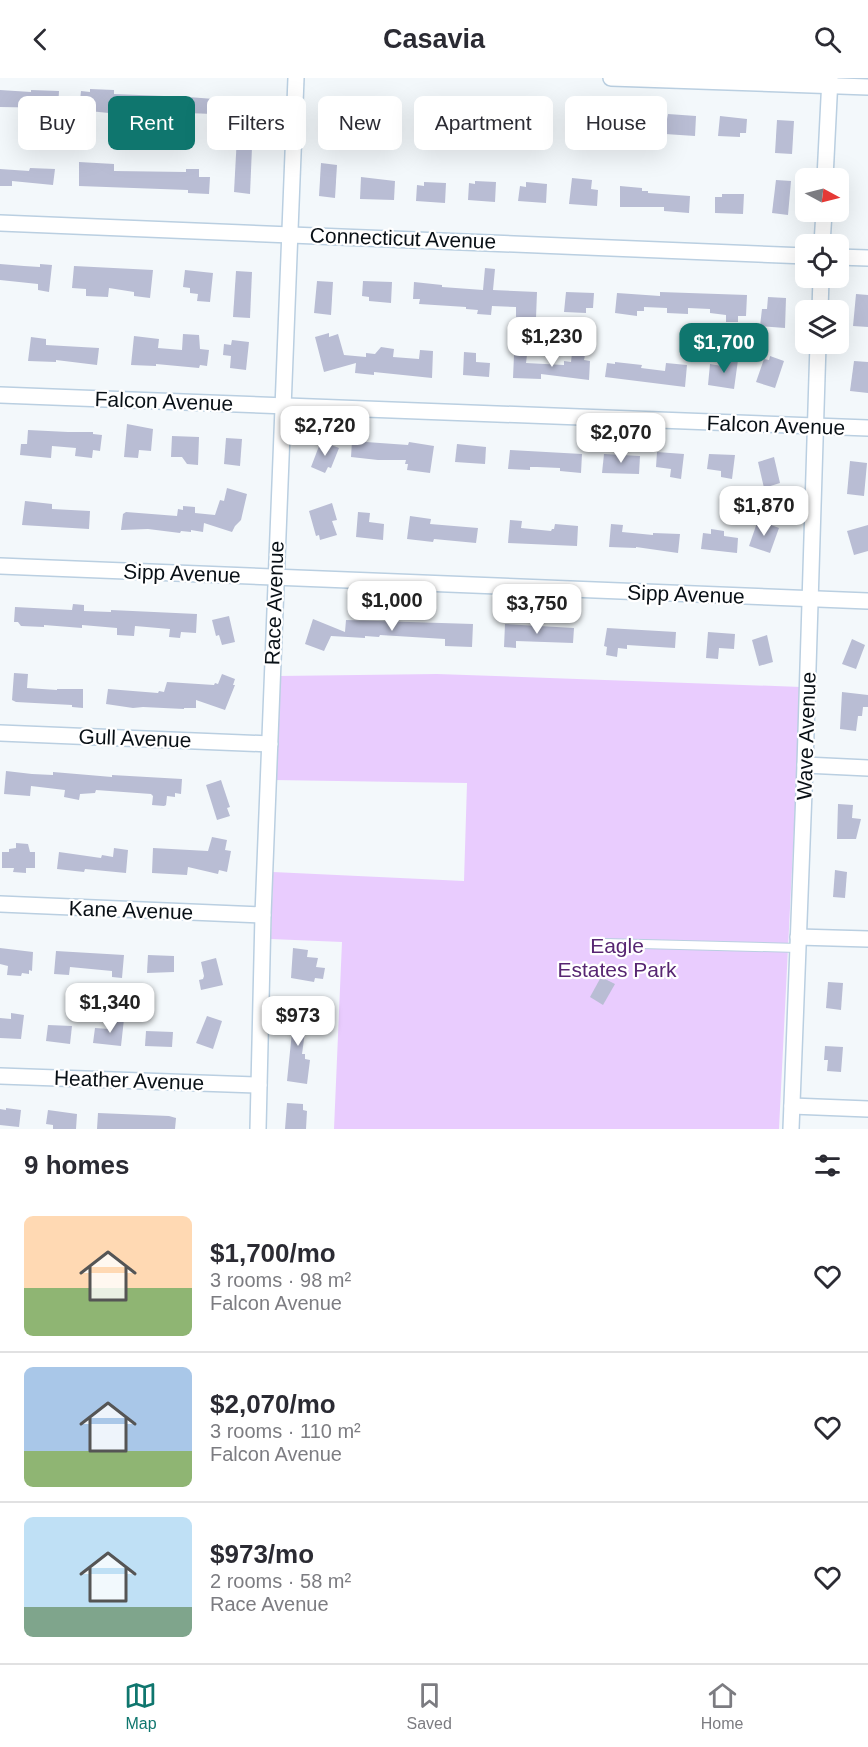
<!DOCTYPE html>
<meta charset="utf-8">
<style>
body{margin:0;font-family:Arial,sans-serif;background:#f2f2f3;color:#2b2b33;height:100vh;display:flex;flex-direction:column;font-size:22px;white-space:nowrap}
*{box-sizing:border-box;margin:0}
p{font-size:20px;color:#7c7c81}
.icon{flex:none;width:33px;height:33px;fill:none;stroke:currentColor;stroke-width:2;stroke-linecap:round;stroke-linejoin:round}
.map{position:relative;height:1051px;overflow:hidden}
.panel{display:flex;flex-direction:column;background:#fff;flex:1}
.panel>*{flex:none}
.hud{position:absolute;left:18px;top:18px;width:832px;height:54px;display:flex;gap:12px}
.needle{width:39px;rotate:97deg}
.buttons{position:absolute;left:795px;top:90px;display:grid;gap:12px}
.buttons a{display:grid;place-items:center;width:54px;height:54px;border-radius:9px;background:#fff;box-shadow:0 6px 24px #0002;font-size:30px}
.price{position:absolute;translate:-50% -51px;padding:0 14px;border-radius:12px;background:#fff;color:#222;font-size:20px;line-height:39px;filter:drop-shadow(0 2px 3px #0008)}
.price::after{content:'';position:absolute;left:50%;top:36px;width:18px;height:14px;margin-left:-9px;background:inherit;clip-path:polygon(0 0,100% 0,50% 100%)}
.price.selected{background:#0f766e;color:#fff}
ul{padding:0;list-style:none}
li{display:flex;align-items:center;gap:18px;height:150px;padding:0 24px}
li+li{border-top:2px solid #e1e1e2}
li span{display:grid;place-items:center;flex:none;width:168px;height:120px;border-radius:9px;color:#555}
li>.icon{margin-inline-start:auto}
span .icon{width:72px;height:72px;fill:#fffc;stroke-width:1}
li b{font-size:26px}
h2{display:flex;justify-content:space-between;align-items:center;height:72px;padding:0 24px;font-size:26px}
.tag{padding:0 21px;border-radius:9px;background:#fff;box-shadow:0 6px 24px #0002;font-size:21px;line-height:54px}
.tag.selected{background:#0f766e;color:#fff}
header{display:flex;justify-content:space-between;align-items:center;height:78px;padding:0 24px;background:#fff;font-size:27px;font-weight:800}
.dock{display:flex;justify-content:space-around;align-items:center;height:84px;border-top:2px solid #e1e1e2;background:#fff;font-size:16px;color:#7c7c81}
.dock a{display:grid;justify-items:center;gap:3px}
.dock .selected{color:#0f766e}
.map>svg:first-child{display:block}
.green{fill:#e9ccfe}
.building{fill:#b9bdd4}
.lines{fill:none;stroke-linecap:round;stroke-linejoin:round}
.lane-casing{stroke:#bacfe1;stroke-width:10}
.street-casing{stroke:#bacfe1;stroke-width:18}
.lane{stroke:#fff;stroke-width:8}
.street{stroke:#fff;stroke-width:15}
.labels{text-anchor:middle;dominant-baseline:central;stroke-width:4.5;stroke-linejoin:round;paint-order:stroke}
.street-label{font-size:21px;fill:#091016;stroke:#fff}
.park-label{font-size:21px;fill:#572672;stroke:#fff}
</style>
<header><svg class="icon" aria-label="back" viewBox="0 0 24 24"><path d="M15 5l-7 7 7 7"/></svg>Casavia<svg class="icon" aria-label="search" viewBox="0 0 24 24"><circle cx="10" cy="10" r="6"/><path d="M15 15l6 6"/></svg></header>
<div class="map">
<svg width="868" height="1051" viewBox="0 0 868 1051">
<rect width="100%" height="100%" fill="#f3f8fb"/>
<polygon class="green" points="437,596 801,609 779,1051 334,1051 342,864 271,861 273,794 464,803 467,705 273,702 279,598"/>
<g class="building">
<polygon points="90,11 114,12 114,16 164,18 163,34 139,33 139,38 79,32 81,13 90,14"/>
<polygon points="0,12 31,14 31,12 59,13 58,30 0,29"/>
<polygon points="188,19 214,21 213,36 187,35"/>
<polygon points="239,21 254,22 250,116 234,114"/>
<polygon points="370,25 398,27 397,47 377,46 377,41 369,41"/>
<polygon points="422,28 448,29 448,44 445,44 445,51 427,50 427,44 421,43"/>
<polygon points="324,29 338,30 337,52 322,51"/>
<polygon points="472,33 500,34 498,54 471,52"/>
<polygon points="523,34 550,36 549,61 529,60 529,52 522,52"/>
<polygon points="575,36 601,38 600,54 574,52"/>
<polygon points="668,36 696,38 695,58 650,55 650,57 624,53 626,38 667,41"/>
<polygon points="720,38 747,41 746,55 740,55 740,59 718,58"/>
<polygon points="777,42 794,43 792,76 775,75"/>
<polygon points="79,84 114,86 114,93 186,94 186,91 199,91 199,99 210,99 209,116 188,115 188,112 79,108"/>
<polygon points="321,85 337,87 335,120 319,118"/>
<polygon points="30,90 55,91 53,107 12,103 12,108 0,108 0,91 29,93"/>
<polygon points="361,99 395,103 394,122 360,121"/>
<polygon points="572,100 592,102 591,111 598,112 597,128 569,126"/>
<polygon points="776,102 791,103 788,137 772,135"/>
<polygon points="475,103 496,104 495,124 468,122 469,105 475,106"/>
<polygon points="424,104 446,105 445,125 416,123 417,107 424,108"/>
<polygon points="526,104 547,106 546,125 518,123 520,108 526,109"/>
<polygon points="620,108 642,110 642,113 648,113 648,115 690,118 689,135 664,133 664,129 620,129"/>
<polygon points="722,116 744,116 743,136 715,135 715,119 722,119"/>
<polygon points="0,186 24,188 40,189 40,186 52,187 49,214 38,212 38,206 0,202"/>
<polygon points="74,188 153,192 150,220 134,218 134,214 109,210 108,219 86,218 86,211 72,210"/>
<polygon points="485,190 495,191 493,212 537,214 536,240 516,239 516,229 492,228 491,237 477,236 478,232 466,231 466,229 419,226 420,221 413,221 414,204 442,207 442,209 483,212"/>
<polygon points="185,192 213,195 210,224 197,223 198,216 190,215 190,210 183,209"/>
<polygon points="236,193 252,194 250,240 233,239"/>
<polygon points="317,203 333,204 331,237 314,235"/>
<polygon points="363,203 392,204 391,225 369,223 369,219 362,218"/>
<polygon points="566,214 594,215 593,230 586,230 586,235 564,234"/>
<polygon points="660,214 747,217 746,238 738,238 738,244 726,244 726,237 710,235 710,231 688,230 688,236 667,235 667,230 644,229 644,233 637,233 637,238 615,235 617,215 660,218"/>
<polygon points="856,216 868,217 868,249 853,248"/>
<polygon points="768,219 786,220 785,250 760,248 762,231 767,231"/>
<polygon points="329,255 329,259 338,256 344,277 366,279 366,275 375,276 381,269 394,271 393,279 419,281 420,272 433,273 432,300 374,294 374,297 355,295 356,285 324,294 315,259"/>
<polygon points="183,256 199,257 200,271 209,272 207,288 200,287 199,290 156,286 156,288 131,287 134,258 159,261 158,270 182,272"/>
<polygon points="31,259 46,261 46,267 99,270 97,287 56,282 56,284 28,283"/>
<polygon points="232,262 249,264 246,292 230,290 231,278 223,277 224,266 231,267"/>
<polygon points="464,274 476,275 476,284 490,285 489,299 463,297"/>
<polygon points="572,275 585,277 584,282 590,283 589,302 541,296 541,301 513,300 514,277 527,277 526,285 564,287 564,283 571,284"/>
<polygon points="770,278 784,283 775,310 756,304 764,281 769,282"/>
<polygon points="723,280 738,282 734,311 708,307 710,286 722,288"/>
<polygon points="854,283 868,284 868,315 850,313"/>
<polygon points="615,284 642,287 641,290 665,293 666,285 687,287 685,309 605,299 607,285 615,286"/>
<polygon points="127,346 153,351 151,373 139,372 138,380 124,379"/>
<polygon points="28,352 68,354 93,354 93,356 102,357 100,373 93,372 92,380 75,378 76,370 52,368 51,380 20,377 21,366 27,366"/>
<polygon points="172,358 199,359 198,387 187,386 182,379 171,379"/>
<polygon points="226,360 242,361 240,388 224,386"/>
<polygon points="321,363 339,370 331,390 328,389 325,395 311,389"/>
<polygon points="352,363 408,367 409,364 434,368 430,395 407,392 408,386 405,386 406,382 378,382 351,379"/>
<polygon points="457,366 486,369 485,386 455,384"/>
<polygon points="510,372 582,376 581,395 560,393 560,390 537,389 530,389 530,392 508,391"/>
<polygon points="657,374 684,376 681,401 670,399 671,391 656,389"/>
<polygon points="604,376 640,378 639,396 602,395"/>
<polygon points="709,376 735,377 732,401 721,399 721,393 707,391"/>
<polygon points="774,379 780,405 764,410 758,384"/>
<polygon points="850,383 867,385 864,418 847,416"/>
<polygon points="227,410 247,416 241,442 235,448 232,454 204,445 203,454 191,452 191,454 181,453 180,455 148,451 121,452 123,436 126,434 177,438 178,431 183,432 183,428 195,429 195,435 215,437 220,422 224,423"/>
<polygon points="25,423 52,426 52,431 90,433 89,451 22,447"/>
<polygon points="332,425 337,442 332,443 337,457 320,462 319,457 316,458 309,433"/>
<polygon points="358,434 370,435 369,444 384,446 383,462 356,459"/>
<polygon points="410,438 431,441 430,446 478,450 476,465 434,461 433,464 407,461"/>
<polygon points="510,442 522,443 521,450 551,453 552,451 554,451 555,446 578,448 577,468 508,465"/>
<polygon points="758,442 779,450 770,475 749,468"/>
<polygon points="611,446 623,447 622,454 653,457 653,455 680,456 678,475 636,469 636,470 609,469"/>
<polygon points="868,447 868,473 854,477 847,453"/>
<polygon points="711,451 724,453 724,458 738,460 737,475 701,471 703,455 711,456"/>
<polygon points="73,526 84,527 84,533 111,534 111,532 197,536 196,555 181,554 180,560 169,559 170,551 135,548 134,558 117,557 117,550 82,547 82,550 44,547 44,549 21,548 18,544 14,544 15,529 72,532"/>
<polygon points="229,538 235,564 222,567 219,557 216,558 212,542"/>
<polygon points="313,541 345,554 346,542 473,546 472,569 445,568 445,561 380,557 379,559 365,558 365,560 331,558 324,573 305,566"/>
<polygon points="505,546 574,550 573,565 516,563 516,570 504,569"/>
<polygon points="607,550 676,554 675,570 627,567 627,571 618,570 617,579 606,577 607,569 604,568"/>
<polygon points="708,554 735,556 734,571 719,570 718,581 706,580"/>
<polygon points="767,557 773,584 759,588 752,562"/>
<polygon points="852,561 865,567 856,591 842,586"/>
<polygon points="14,595 28,596 27,610 57,612 57,611 83,611 83,630 72,629 72,627 16,624 12,622"/>
<polygon points="222,596 235,601 233,607 235,607 225,632 196,622 196,630 184,630 184,631 143,629 133,630 106,626 108,611 158,615 159,613 164,614 167,604 214,607 215,605 218,606"/>
<polygon points="842,614 868,617 868,629 863,629 862,638 858,638 856,653 840,651"/>
<polygon points="6,693 32,696 53,697 53,694 112,699 112,697 182,701 181,716 175,715 175,719 167,718 166,727 164,728 152,727 153,718 151,716 96,712 95,715 80,716 79,722 64,719 65,712 31,708 30,718 4,716"/>
<polygon points="221,702 230,729 227,730 230,738 217,742 206,707"/>
<polygon points="838,726 853,727 852,740 861,741 856,761 837,761"/>
<polygon points="212,759 227,762 225,772 231,773 227,794 219,792 218,796 188,789 187,797 152,795 153,770 208,773"/>
<polygon points="16,765 28,766 30,774 35,774 35,790 26,790 26,795 13,794 14,790 2,790 2,774 9,774 9,771 16,770"/>
<polygon points="114,770 128,772 126,795 85,791 84,794 57,791 59,774 101,780 102,777 113,779"/>
<polygon points="835,792 847,794 845,820 833,819"/>
<polygon points="0,870 33,874 32,893 29,892 29,896 22,895 21,898 7,897 8,888 0,886"/>
<polygon points="293,870 308,872 307,879 318,880 316,889 325,890 323,901 315,900 314,904 291,900"/>
<polygon points="56,873 124,877 122,900 112,899 112,893 70,889 69,897 54,896"/>
<polygon points="148,877 174,878 174,894 147,895"/>
<polygon points="216,880 223,907 201,912 199,902 203,901 204,898 201,884"/>
<polygon points="601,899 615,906 603,927 590,919"/>
<polygon points="828,904 843,905 841,932 826,930"/>
<polygon points="291,930 307,931 307,954 305,954 302,976 305,976 305,981 310,982 307,1006 287,1003 292,954 289,954"/>
<polygon points="11,935 24,937 21,961 0,960 0,940 11,941"/>
<polygon points="207,938 222,943 213,971 196,965"/>
<polygon points="113,940 124,941 121,968 93,965 95,950 110,951"/>
<polygon points="48,947 72,948 70,966 46,963"/>
<polygon points="146,953 173,954 172,969 145,968"/>
<polygon points="825,968 843,969 841,994 827,993 828,982 824,982"/>
<polygon points="287,1025 303,1026 303,1032 307,1033 306,1051 285,1051"/>
<polygon points="6,1030 21,1032 19,1049 0,1047 0,1031 6,1032"/>
<polygon points="48,1032 77,1036 76,1051 53,1051 53,1047 46,1046"/>
<polygon points="98,1035 169,1038 176,1040 175,1051 97,1051"/>
</g>
<g class="lines">
<g class="lane-casing">
<polyline id="lane" points="604,865 798,870"/>
</g>
<g class="street-casing">
<g id="street">
<polyline points="611,0 868,9"/>
<polyline points="825,100 830,0"/>
<polyline points="0,145 806,178"/>
<polyline points="822,166 824,134"/>
<polyline points="838,179 868,180"/>
<polyline points="820,232 821,200"/>
<polyline points="0,317 868,350"/>
<polyline points="0,488 868,523"/>
<polyline points="0,655 270,666"/>
<polyline points="805,687 868,690"/>
<polyline points="0,826 263,837"/>
<polyline points="798,859 868,861"/>
<polyline points="0,998 259,1007"/>
<polyline points="792,1028 868,1031"/>
<polyline points="258,1051 263,837 296,0"/>
<polyline points="791,1051 805,687 818,266"/>
</g>
</g>
<use href="#lane" class="lane"/>
<use href="#street" class="street"/>
</g>
<g class="labels">
<g class="street-label">
<text transform="translate(403 160) rotate(2)">Connecticut Avenue</text>
<text transform="translate(164 323) rotate(2)">Falcon Avenue</text>
<text transform="translate(776 347) rotate(2)">Falcon Avenue</text>
<text transform="translate(182 495) rotate(2)">Sipp Avenue</text>
<text transform="translate(686 516) rotate(2)">Sipp Avenue</text>
<text transform="translate(274 525) rotate(-88)">Race Avenue</text>
<text transform="translate(806 658) rotate(-88)">Wave Avenue</text>
<text transform="translate(135 660) rotate(2)">Gull Avenue</text>
<text transform="translate(131 832) rotate(2)">Kane Avenue</text>
<text transform="translate(129 1002) rotate(2)">Heather Avenue</text>
</g>
<g class="park-label">
<text x="617" y="867">Eagle<tspan x="617" dy="24">Estates Park</tspan></text>
</g>
</g>
</svg>
<div class="buttons">
<a><svg class="needle" viewBox="-14 -14 28 28"><path d="M0-13l5 13h-10z" fill="#e53935"/><path d="M0 13l5-13h-10z" fill="#7c7c81"/></svg></a>
<a><svg class="icon" aria-label="locate" viewBox="0 0 24 24"><circle cx="12" cy="12" r="6"/><path d="M12 2v4M12 18v4M2 12h4M18 12h4"/></svg></a>
<a><svg class="icon" aria-label="layers" viewBox="0 0 24 24"><path d="M12 4l9 5-9 5-9-5zM3 14l9 5 9-5"/></svg></a>
</div>
<b class="price" style="left:552px;top:290px">$1,230</b>
<b class="price selected" style="left:724px;top:296px">$1,700</b>
<b class="price" style="left:325px;top:379px">$2,720</b>
<b class="price" style="left:621px;top:386px">$2,070</b>
<b class="price" style="left:764px;top:459px">$1,870</b>
<b class="price" style="left:392px;top:554px">$1,000</b>
<b class="price" style="left:537px;top:557px">$3,750</b>
<b class="price" style="left:110px;top:956px">$1,340</b>
<b class="price" style="left:298px;top:969px">$973</b>
<div class="hud">
<a class="tag">Buy</a>
<a class="tag selected">Rent</a>
<a class="tag">Filters</a>
<a class="tag">New</a>
<a class="tag">Apartment</a>
<a class="tag">House</a>
</div>
</div>
<section class="panel">
<h2>9 homes<svg class="icon" aria-label="filters" viewBox="0 0 24 24"><path d="M4 7h16M4 17h16"/><circle cx="9" cy="7" r="2"/><circle cx="15" cy="17" r="2"/></svg></h2>
<ul>
<li><span style="background:linear-gradient(#ffd9b3 60%,#8fb573 0)"><svg class="icon" aria-label="home" viewBox="0 0 24 24"><path d="M3 11l9-7 9 7M6 9v11h12V9"/></svg></span><div><b>$1,700/mo</b><p>3 rooms · 98 m²</p><p>Falcon Avenue</p></div><svg class="icon" aria-label="heart" viewBox="0 0 24 24"><path d="M12 20l-8-8c-3-5 5-10 8-4 3-6 11-1 8 4z"/></svg></li>
<li><span style="background:linear-gradient(#a9c7e8 70%,#8fb573 0)"><svg class="icon" aria-label="home" viewBox="0 0 24 24"><path d="M3 11l9-7 9 7M6 9v11h12V9"/></svg></span><div><b>$2,070/mo</b><p>3 rooms · 110 m²</p><p>Falcon Avenue</p></div><svg class="icon" aria-label="heart" viewBox="0 0 24 24"><path d="M12 20l-8-8c-3-5 5-10 8-4 3-6 11-1 8 4z"/></svg></li>
<li><span style="background:linear-gradient(#bfe0f5 75%,#7fa58c 0)"><svg class="icon" aria-label="home" viewBox="0 0 24 24"><path d="M3 11l9-7 9 7M6 9v11h12V9"/></svg></span><div><b>$973/mo</b><p>2 rooms · 58 m²</p><p>Race Avenue</p></div><svg class="icon" aria-label="heart" viewBox="0 0 24 24"><path d="M12 20l-8-8c-3-5 5-10 8-4 3-6 11-1 8 4z"/></svg></li>
</ul>
</section>
<nav class="dock">
<a class="selected"><svg class="icon" aria-label="map" viewBox="0 0 24 24"><path d="M3 6l6-2 6 2 6-2v14l-6 2-6-2-6 2zM9 4v14M15 6v14"/></svg>Map</a>
<a><svg class="icon" aria-label="saved" viewBox="0 0 24 24"><path d="M7 4h10v16l-5-4-5 4z"/></svg>Saved</a>
<a><svg class="icon" aria-label="home" viewBox="0 0 24 24"><path d="M3 11l9-7 9 7M6 9v11h12V9"/></svg>Home</a>
</nav>
